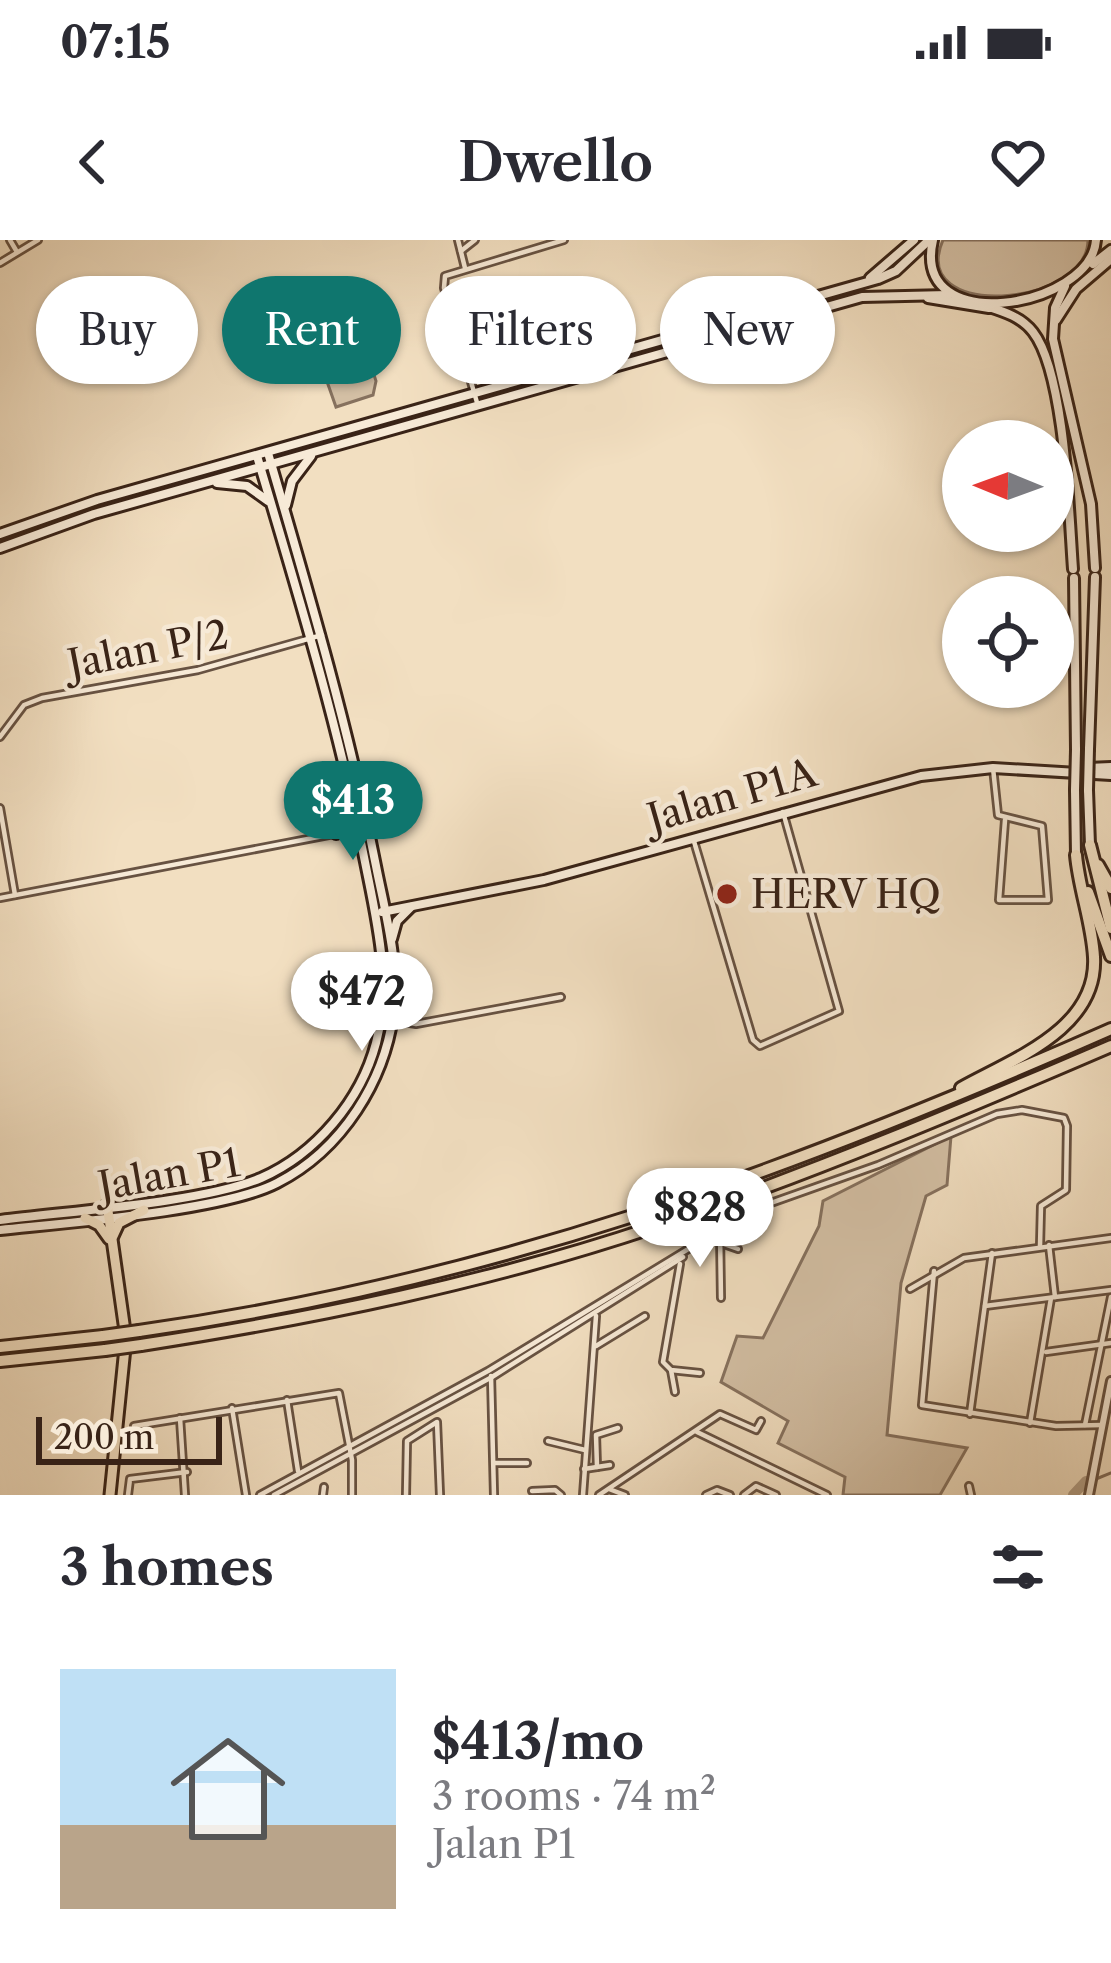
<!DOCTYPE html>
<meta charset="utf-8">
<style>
body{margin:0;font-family:"Libre Caslon Text",serif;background:#f7f7f7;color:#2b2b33;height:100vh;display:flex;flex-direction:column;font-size:45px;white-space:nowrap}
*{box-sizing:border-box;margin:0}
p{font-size:39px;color:#7c7c81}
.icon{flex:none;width:66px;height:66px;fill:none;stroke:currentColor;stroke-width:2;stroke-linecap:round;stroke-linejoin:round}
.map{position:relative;height:1255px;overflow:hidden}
.drawer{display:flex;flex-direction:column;background:#fff;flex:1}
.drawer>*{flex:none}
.hud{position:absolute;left:36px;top:36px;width:1041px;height:108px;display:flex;gap:24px}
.needle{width:78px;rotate:271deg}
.tools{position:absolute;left:942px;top:180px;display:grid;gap:24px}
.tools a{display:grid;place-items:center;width:132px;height:132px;border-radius:50%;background:#fff;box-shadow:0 3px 9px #0004;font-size:60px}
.scale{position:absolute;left:36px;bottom:30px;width:186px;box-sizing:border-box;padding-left:12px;border:6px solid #392317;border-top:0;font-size:33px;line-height:42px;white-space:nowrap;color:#392317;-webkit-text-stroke:9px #f7ead7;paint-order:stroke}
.price{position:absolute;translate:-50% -102px;padding:0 27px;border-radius:42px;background:#fff;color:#222;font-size:39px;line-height:78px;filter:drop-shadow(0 3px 6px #0008)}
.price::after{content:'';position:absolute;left:50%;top:72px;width:36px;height:27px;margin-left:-18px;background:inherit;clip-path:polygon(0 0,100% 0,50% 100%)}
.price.current{background:#0f766e;color:#fff}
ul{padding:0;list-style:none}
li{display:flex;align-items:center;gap:36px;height:300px;padding:0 60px}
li+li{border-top:3px solid #e1e1e2}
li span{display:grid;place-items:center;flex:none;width:336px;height:240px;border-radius:0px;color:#555}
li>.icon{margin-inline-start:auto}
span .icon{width:144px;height:144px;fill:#fffc;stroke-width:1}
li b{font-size:51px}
h2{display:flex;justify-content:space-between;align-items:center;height:144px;padding:0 60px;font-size:51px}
.tag{padding:0 42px;border-radius:54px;background:#fff;box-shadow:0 3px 9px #0004;font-size:42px;line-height:108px}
.tag.current{background:#0f766e;color:#fff}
.status{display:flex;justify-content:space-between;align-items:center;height:84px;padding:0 60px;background:#fff;direction:ltr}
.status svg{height:33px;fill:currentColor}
header{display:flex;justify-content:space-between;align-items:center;height:156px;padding:0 60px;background:#fff;font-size:54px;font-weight:600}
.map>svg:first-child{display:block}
.green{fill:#d3bfa4;stroke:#86715e;stroke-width:3}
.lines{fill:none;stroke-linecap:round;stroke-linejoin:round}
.stream{stroke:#826d5a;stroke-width:3}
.river{stroke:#b39f87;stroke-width:10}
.minor-casing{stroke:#675242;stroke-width:10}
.tertiary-casing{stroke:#675242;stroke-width:12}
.secondary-casing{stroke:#392317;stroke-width:14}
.primary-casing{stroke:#392317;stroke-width:15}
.motorway-casing{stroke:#392317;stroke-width:16}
.minor{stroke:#f7ead7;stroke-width:4.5}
.tertiary{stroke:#f7ead7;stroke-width:6}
.secondary{stroke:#f7ead7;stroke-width:8}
.primary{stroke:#f2dfc1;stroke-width:9}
.motorway{stroke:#f2dfc1;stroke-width:10}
.secondary-bridge-casing{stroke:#392317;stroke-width:14;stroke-linecap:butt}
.motorway-bridge-casing{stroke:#392317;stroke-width:16;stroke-linecap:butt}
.secondary-bridge{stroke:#f7ead7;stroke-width:8}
.motorway-bridge{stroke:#f2dfc1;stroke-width:10}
.poi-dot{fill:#8f2418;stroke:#f7ead7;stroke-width:4.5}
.labels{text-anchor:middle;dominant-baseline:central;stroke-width:9;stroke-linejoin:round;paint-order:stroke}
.street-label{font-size:39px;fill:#392317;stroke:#f7ead7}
.poi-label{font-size:39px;fill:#392317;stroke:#f7ead7;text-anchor:start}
</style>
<div class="status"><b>07:15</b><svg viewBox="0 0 49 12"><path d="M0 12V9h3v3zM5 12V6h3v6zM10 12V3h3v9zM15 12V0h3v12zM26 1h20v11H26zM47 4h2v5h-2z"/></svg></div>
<header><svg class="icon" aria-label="back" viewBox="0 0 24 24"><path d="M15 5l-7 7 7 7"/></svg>Dwello<svg class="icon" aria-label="heart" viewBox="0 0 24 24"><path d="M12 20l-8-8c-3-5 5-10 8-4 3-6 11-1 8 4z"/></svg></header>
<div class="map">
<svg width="1111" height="1255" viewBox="0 0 1111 1255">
<rect width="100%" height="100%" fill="#f2dfc1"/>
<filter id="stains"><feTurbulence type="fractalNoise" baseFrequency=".00167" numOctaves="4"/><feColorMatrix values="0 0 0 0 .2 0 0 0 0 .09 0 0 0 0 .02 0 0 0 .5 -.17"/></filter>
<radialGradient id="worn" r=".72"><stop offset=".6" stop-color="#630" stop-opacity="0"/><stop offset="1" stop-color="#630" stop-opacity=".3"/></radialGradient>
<g class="green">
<path d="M 943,0 L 1088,0 C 1088,67 907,82 943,0 Z"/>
<polygon points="350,61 376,141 373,155 336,167 305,79"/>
<polygon points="951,896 947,945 926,956 901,1043 887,1195 967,1208 940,1255 843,1255 845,1237 778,1203 788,1181 721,1142 737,1096 763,1098 819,986 823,961"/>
</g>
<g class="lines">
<polyline class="stream" points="1096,1239 1111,1233"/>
<polyline class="river" points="1073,1255 1086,1241"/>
<g class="minor-casing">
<g id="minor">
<polyline points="10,0 17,12"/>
<polyline points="458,0 465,28"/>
<polyline points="461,11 475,0"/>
<polyline points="0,23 38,0"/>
<polyline points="478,166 444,48 445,36 564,0"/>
<polyline points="0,497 24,465 42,458 198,430 322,395"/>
<polyline points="993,528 998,575 1042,586 1048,660 999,660 1005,580"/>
<polyline points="0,568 15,655"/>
<polyline points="693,598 753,800 760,806 839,771 783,572"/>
<polyline points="0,658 360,589"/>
<polyline points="392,780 416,784 561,757"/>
<polyline points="720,993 721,1058"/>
<polyline points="721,1003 738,1009"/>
<polyline points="1049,1005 1055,1057"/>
<polyline points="680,1024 663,1122 671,1130 700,1133"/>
<polyline points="934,1031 922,1165 1056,1186 1102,1185"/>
<polyline points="910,1049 964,1018 1111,998"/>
<polyline points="985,1066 1111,1050"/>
<polyline points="596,1106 645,1076"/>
<polyline points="1046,1112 1111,1103"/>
<polyline points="671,1130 675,1152"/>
<polyline points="491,1136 494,1255"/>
<polyline points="287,1160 298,1231"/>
<polyline points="232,1168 246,1255"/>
<polyline points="970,1174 992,1013"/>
<polyline points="180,1178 185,1255"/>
<polyline points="1030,1183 1051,1058"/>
<polyline points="1085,1185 1111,1057"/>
<polyline points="134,1186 339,1153 352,1220 352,1255"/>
<polyline points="697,1192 827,1255"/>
<polyline points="548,1201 585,1210"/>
<polyline points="494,1223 527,1223"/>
<polyline points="597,1227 596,1195 618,1188"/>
<polyline points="584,1229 610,1225"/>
<polyline points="969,1246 971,1255"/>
<polyline points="609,1249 625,1255"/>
<polyline points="532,1251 555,1250 561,1255"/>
<polyline points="128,1255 130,1239 187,1232"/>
<polyline points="260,1255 488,1131 754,969 878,925 997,874 1022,870 1064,878 1067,886 1066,950 1041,966 1040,1006"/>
<polyline points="274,1255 492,1137 683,1017"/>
<polyline points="323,1255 324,1247"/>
<polyline points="406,1255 407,1201 437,1182 440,1255"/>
<polyline points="583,1255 596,1076"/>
<polyline points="599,1255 720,1174 756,1190 761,1181"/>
<polyline points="706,1255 717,1250 730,1255"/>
<polyline points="744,1255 756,1246 776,1255"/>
</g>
</g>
<g class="tertiary-casing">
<polyline id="tertiary" points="1089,1255 1111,1141"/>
</g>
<g class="secondary-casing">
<g id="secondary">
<path d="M 933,0 C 910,99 1091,68 1096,0"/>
<polyline points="1093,24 1111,10"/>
<polyline points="870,38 914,0"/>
<polyline points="1065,46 1055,68 1053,99 1091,264 1095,328"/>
<polyline points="928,58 989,68"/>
<path d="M 977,63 C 997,70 1019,74 1033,92 C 1065,133 1069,275 1073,329"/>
<polyline points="1056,80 1076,49 1111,19"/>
<polyline points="217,243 247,246 268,261"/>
<polyline points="286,265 292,241 311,216"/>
<polyline points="0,294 97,260 878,39 896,31 929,0"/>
<polyline points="0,308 94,274 862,57 948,55"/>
<polyline points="1074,338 1076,510"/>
<polyline points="1089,509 1095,337"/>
<polyline points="1088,528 1111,527"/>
<polyline points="1075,550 1076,615"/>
<polyline points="1088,550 1090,605"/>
<polyline points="336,594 354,574"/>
<polyline points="382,672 544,640 921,536 993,528 1111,535"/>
<polyline points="392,699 397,681 411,667"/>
<path d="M 0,980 C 69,971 202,963 261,938 C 316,914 361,860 376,803 C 392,742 377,682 365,622 C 338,484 297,351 257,216"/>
<path d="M 0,990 C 65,983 223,971 277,943 C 342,910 386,840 394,769 C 399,721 385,672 376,626 C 348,485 308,350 268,213"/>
</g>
</g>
<g class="primary-casing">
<g id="primary">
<polyline points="107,964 126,1098 110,1255"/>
<polyline points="85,978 99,985 109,999"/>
<polyline points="113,996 119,983 144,970"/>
</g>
</g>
<g class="motorway-casing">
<g id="motorway">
<polyline points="1090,605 1111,688"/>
<polyline points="1098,625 1111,648"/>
<polyline points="1088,652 1111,716"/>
<path d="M 961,848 C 1013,819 1098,789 1094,717 C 1092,682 1079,649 1076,615"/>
<path d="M 139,1091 C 492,1041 787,932 1111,789"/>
<path d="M 141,1105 C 315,1078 487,1043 654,987 C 810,934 960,871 1111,806"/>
<polyline points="0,1107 103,1096"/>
<polyline points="0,1121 105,1110"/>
</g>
</g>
<use href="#minor" class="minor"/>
<use href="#tertiary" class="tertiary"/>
<use href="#secondary" class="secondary"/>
<use href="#primary" class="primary"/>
<use href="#motorway" class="motorway"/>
<g class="secondary-bridge-casing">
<g id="secondary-bridge">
<polyline points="1075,550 1076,510"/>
<polyline points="1088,550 1089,509"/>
</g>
</g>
<g class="motorway-bridge-casing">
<g id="motorway-bridge">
<polyline points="103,1096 139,1091"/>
<polyline points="105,1110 141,1105"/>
</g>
</g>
<use href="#secondary-bridge" class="secondary-bridge"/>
<use href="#motorway-bridge" class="motorway-bridge"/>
</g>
<circle class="poi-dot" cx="727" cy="654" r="12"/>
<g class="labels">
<g class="street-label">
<text transform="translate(148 409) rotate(-11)">Jalan P/2</text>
<text transform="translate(732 555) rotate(-16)">Jalan P1A</text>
<text transform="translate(169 934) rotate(-10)">Jalan P1</text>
</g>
<g class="poi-label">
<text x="751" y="654">HERV HQ</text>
</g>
</g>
<rect width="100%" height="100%" filter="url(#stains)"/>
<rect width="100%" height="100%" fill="url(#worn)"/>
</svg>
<div class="tools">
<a><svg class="needle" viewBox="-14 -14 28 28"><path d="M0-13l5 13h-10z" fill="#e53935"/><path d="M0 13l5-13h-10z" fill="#7c7c81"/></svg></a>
<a><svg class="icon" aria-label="locate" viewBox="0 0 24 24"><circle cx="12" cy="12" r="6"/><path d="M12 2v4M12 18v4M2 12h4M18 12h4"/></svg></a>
</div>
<div class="scale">200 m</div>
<b class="price current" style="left:353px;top:623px">$413</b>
<b class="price" style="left:362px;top:814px">$472</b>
<b class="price" style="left:700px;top:1030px">$828</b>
<div class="hud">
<a class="tag">Buy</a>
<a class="tag current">Rent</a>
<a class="tag">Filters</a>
<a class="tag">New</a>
</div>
</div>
<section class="drawer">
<h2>3 homes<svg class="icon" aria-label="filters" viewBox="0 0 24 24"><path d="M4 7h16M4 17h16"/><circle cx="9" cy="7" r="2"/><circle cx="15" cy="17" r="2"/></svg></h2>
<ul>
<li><span style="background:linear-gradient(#bfe0f5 65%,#b9a48a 0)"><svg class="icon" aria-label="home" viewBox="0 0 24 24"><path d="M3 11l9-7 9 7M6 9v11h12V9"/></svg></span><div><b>$413/mo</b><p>3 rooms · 74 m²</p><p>Jalan P1</p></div></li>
</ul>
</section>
